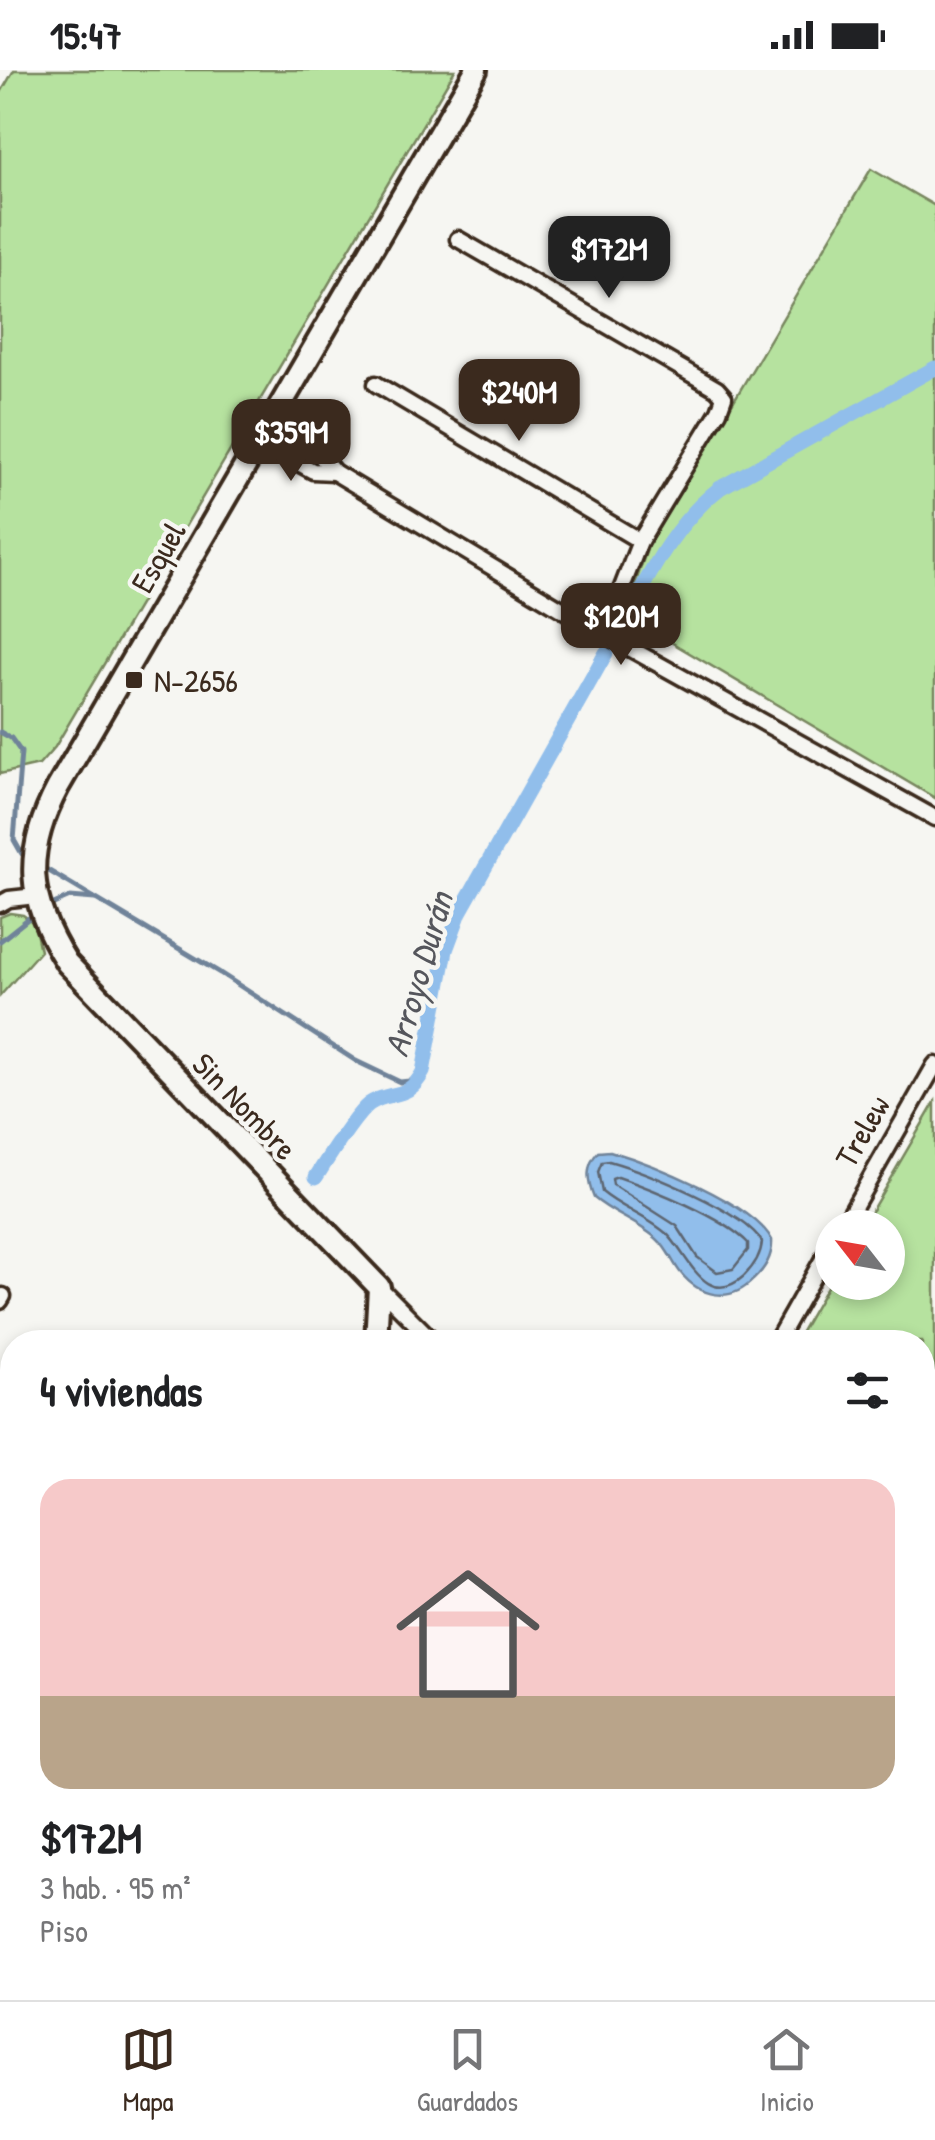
<!DOCTYPE html>
<html lang="es">
<meta charset="utf-8">
<style>
body{margin:0;font-family:"Patrick Hand",sans-serif;background:#f6f6f6;color:#202124;height:100vh;display:flex;flex-direction:column;font-size:38px;white-space:nowrap}
*{box-sizing:border-box;margin:0}
p{font-size:32px;color:#757577}
.icon{flex:none;width:55px;height:55px;fill:none;stroke:currentColor;stroke-width:2;stroke-linecap:round;stroke-linejoin:round}
.map{position:relative;flex:1;overflow:hidden}
.details{position:absolute;left:0px;top:1260px;width:935px;height:670px;display:flex;flex-direction:column;background:#fff;border-radius:40px 40px 0 0;box-shadow:0 5px 15px #0003}
.details>*{flex:none}
.needle{width:65px;rotate:301deg}
.fabs{position:absolute;left:815px;top:1140px;display:grid;gap:20px}
.fabs a{display:grid;place-items:center;width:90px;height:90px;border-radius:50%;background:#fff;box-shadow:0 5px 15px #0003;font-size:50px}
.price{position:absolute;translate:-50% -85px;padding:0 22px;border-radius:20px;background:#3b2a1e;color:#fff;font-size:32px;line-height:65px;filter:drop-shadow(0 2px 5px #0008)}
.price::after{content:'';position:absolute;left:50%;top:60px;width:30px;height:22px;margin-left:-15px;background:inherit;clip-path:polygon(0 0,100% 0,50% 100%)}
.price.on{background:#222;color:#fff}
ul{padding:0;list-style:none}
li{display:grid;align-content:center;gap:20px;height:530px;padding:0 40px}
li span{display:grid;place-items:center;height:310px;border-radius:30px;color:#555}
li>.icon{margin-inline-start:auto}
span .icon{width:180px;height:180px;fill:#fffc;stroke-width:1}
li b{font-size:42px}
h2{display:flex;justify-content:space-between;align-items:center;height:120px;padding:0 40px;font-size:42px}
.status{display:flex;justify-content:space-between;align-items:center;height:70px;padding:0 50px;background:#fff;direction:ltr}
.status svg{height:28px;fill:currentColor}
.dock{display:flex;justify-content:space-around;align-items:center;height:140px;border-top:2px solid #e0e0e0;background:#fff;font-size:28px;color:#757577}
.dock a{display:grid;justify-items:center;gap:5px}
.dock .on{color:#3b2a1e}
.map>svg:first-child{display:block}
.green{fill:#b6e29f;stroke:#78865e;stroke-width:2.5}
.water{fill:#91beeb;stroke:#6f8399;stroke-width:2.5}
.lines{fill:none;stroke-linecap:round;stroke-linejoin:round}
.shore{stroke:#5d6570;stroke-width:2.5}
.stream{stroke:#6f8399;stroke-width:5}
.canal{stroke:#91beeb;stroke-width:15}
.street-casing{stroke:#3b2a1e;stroke-width:21}
.secondary-casing{stroke:#3b2a1e;stroke-width:28}
.street{stroke:#f6f6f2;stroke-width:14}
.secondary{stroke:#f6f6f2;stroke-width:20}
.poi-dot{fill:#3b2a1e;stroke:#f6f6f2;stroke-width:4}
.labels{text-anchor:middle;dominant-baseline:central;stroke-width:9;stroke-linejoin:round;paint-order:stroke}
.street-label{font-size:32px;fill:#3b2a1e;stroke:#f6f6f2}
.poi-label{font-size:32px;fill:#3b2a1e;stroke:#f6f6f2;text-anchor:start}
.water-label{font-size:35px;font-style:italic;fill:#55565c;stroke:#f6f6f2}
</style>
<div class="status"><b>15:47</b><svg viewBox="0 0 49 12"><path d="M0 12V9h3v3zM5 12V6h3v6zM10 12V3h3v9zM15 12V0h3v12zM26 1h20v11H26zM47 4h2v5h-2z"/></svg></div>
<div class="map">
<svg width="935" height="1930" viewBox="0 0 935 1930">
<rect width="100%" height="100%" fill="#f6f6f2"/>
<filter id="ink" filterUnits="userSpaceOnUse"><feTurbulence type="fractalNoise" baseFrequency=".01" numOctaves="2"/><feDisplacementMap in="SourceGraphic" scale="20" xChannelSelector="R" yChannelSelector="G"/><feConvolveMatrix kernelMatrix="1 2 1 2 8 2 1 2 1" color-interpolation-filters="sRGB"/></filter>
<g filter="url(#ink)">
<g class="green">
<polygon points="14,0 455,0 55,677 39,695 0,704 0,24"/>
<polygon points="871,99 935,136 935,728 642,555 620,558 648,476"/>
<polygon points="10,843 23,845 34,853 40,881 0,926 0,847"/>
<polygon points="935,1032 935,1917 922,1917 922,1272 795,1272 832,1208 832,1212 888,1212 888,1158 862,1157"/>
<polygon points="0,1891 12,1898 12,1918 48,1918 73,1930 0,1930"/>
<polygon points="504,1918 910,1918 901,1919 885,1930 492,1930"/>
</g>
<g class="water">
<path d="M 610,1081 C 650,1093 753,1133 772,1170 C 773,1186 765,1199 753,1210 C 730,1234 700,1227 680,1202 C 672,1192 668,1179 658,1170 C 640,1153 614,1145 594,1128 C 587,1111 585,1096 598,1082 Z"/>
<polygon points="0,1557 12,1564 12,1862 0,1860"/>
<polygon points="380,1918 504,1918 492,1930 378,1930"/>
</g>
<g class="lines">
<g class="shore">
<path d="M 609,1091 C 644,1101 745,1141 762,1172 C 761,1186 754,1196 744,1206 C 706,1240 688,1185 668,1165 C 649,1147 622,1139 602,1122 L 598,1102 L 602,1092 Z"/>
<path d="M 618,1107 C 653,1119 723,1147 748,1173 L 748,1180 L 733,1199 L 717,1202 L 697,1187 L 677,1156 L 613,1115 L 612,1109 Z"/>
</g>
<g class="stream">
<polyline points="0,662 11,668 21,682 14,770 22,784"/>
<polyline points="44,798 220,903 356,991 400,1012 419,1010"/>
<polyline points="49,836 70,827 95,829"/>
<polyline points="0,871 29,848"/>
<polyline points="922,1793 935,1779"/>
<polyline points="887,1918 895,1930"/>
</g>
<g class="canal">
<path d="M 620,558 C 649,506 672,455 720,418 L 935,298"/>
<path d="M 316,1107 C 326,1091 356,1044 369,1034 C 391,1019 407,1032 423,1002 L 446,880 L 460,842 L 606,583"/>
</g>
<g class="street-casing">
<g id="street">
<polyline points="458,169 717,319 724,327 719,341 640,471 604,564"/>
<polyline points="376,314 640,471"/>
<polyline points="269,355 321,386 334,402 595,559 935,748"/>
<polyline points="259,371 313,401 334,402"/>
<polyline points="0,834 9,829 36,826"/>
<polyline points="842,1158 935,995"/>
<polyline points="379,1217 434,1272"/>
<polyline points="0,1231 3,1226"/>
<polyline points="776,1272 832,1173"/>
<polyline points="0,1878 12,1886"/>
<polyline points="70,1918 96,1930"/>
</g>
</g>
<g class="secondary-casing">
<g id="secondary">
<path d="M 376,1272 L 379,1217 L 67,893 C 27,830 23,783 58,717 L 476,0"/>
<polyline points="345,1930 346,1918"/>
</g>
</g>
<use href="#street" class="street"/>
<use href="#secondary" class="secondary"/>
</g>
</g>
<rect class="poi-dot" x="124" y="600" width="20" height="20" rx="5"/>
<g class="labels">
<g class="street-label">
<text transform="translate(158 487) rotate(-60)">Esquel</text>
<text transform="translate(245 1036) rotate(46)">Sin Nombre</text>
<text transform="translate(862 1061) rotate(-60)">Trelew</text>
</g>
<g class="poi-label">
<text x="154" y="610">N-2656</text>
</g>
<g class="water-label">
<text transform="translate(418 904) rotate(-74)">Arroyo Durán</text>
</g>
</g>
</svg>
<div class="fabs">
<a><svg class="needle" viewBox="-14 -14 28 28"><path d="M0-13l5 13h-10z" fill="#e53935"/><path d="M0 13l5-13h-10z" fill="#757577"/></svg></a>
</div>
<b class="price on" style="left:609px;top:231px">$172M</b>
<b class="price" style="left:519px;top:374px">$240M</b>
<b class="price" style="left:291px;top:414px">$359M</b>
<b class="price" style="left:621px;top:598px">$120M</b>
<section class="details">
<h2>4 viviendas<svg class="icon" aria-label="filters" viewBox="0 0 24 24"><path d="M4 7h16M4 17h16"/><circle cx="9" cy="7" r="2"/><circle cx="15" cy="17" r="2"/></svg></h2>
<ul>
<li><span style="background:linear-gradient(#f6c9c9 70%,#b9a48a 0)"><svg class="icon" aria-label="home" viewBox="0 0 24 24"><path d="M3 11l9-7 9 7M6 9v11h12V9"/></svg></span><div><b>$172M</b><p>3 hab. · 95 m²</p><p>Piso</p></div></li>
</ul>
</section>
</div>
<nav class="dock">
<a class="on"><svg class="icon" aria-label="map" viewBox="0 0 24 24"><path d="M3 6l6-2 6 2 6-2v14l-6 2-6-2-6 2zM9 4v14M15 6v14"/></svg>Mapa</a>
<a><svg class="icon" aria-label="saved" viewBox="0 0 24 24"><path d="M7 4h10v16l-5-4-5 4z"/></svg>Guardados</a>
<a><svg class="icon" aria-label="home" viewBox="0 0 24 24"><path d="M3 11l9-7 9 7M6 9v11h12V9"/></svg>Inicio</a>
</nav>
